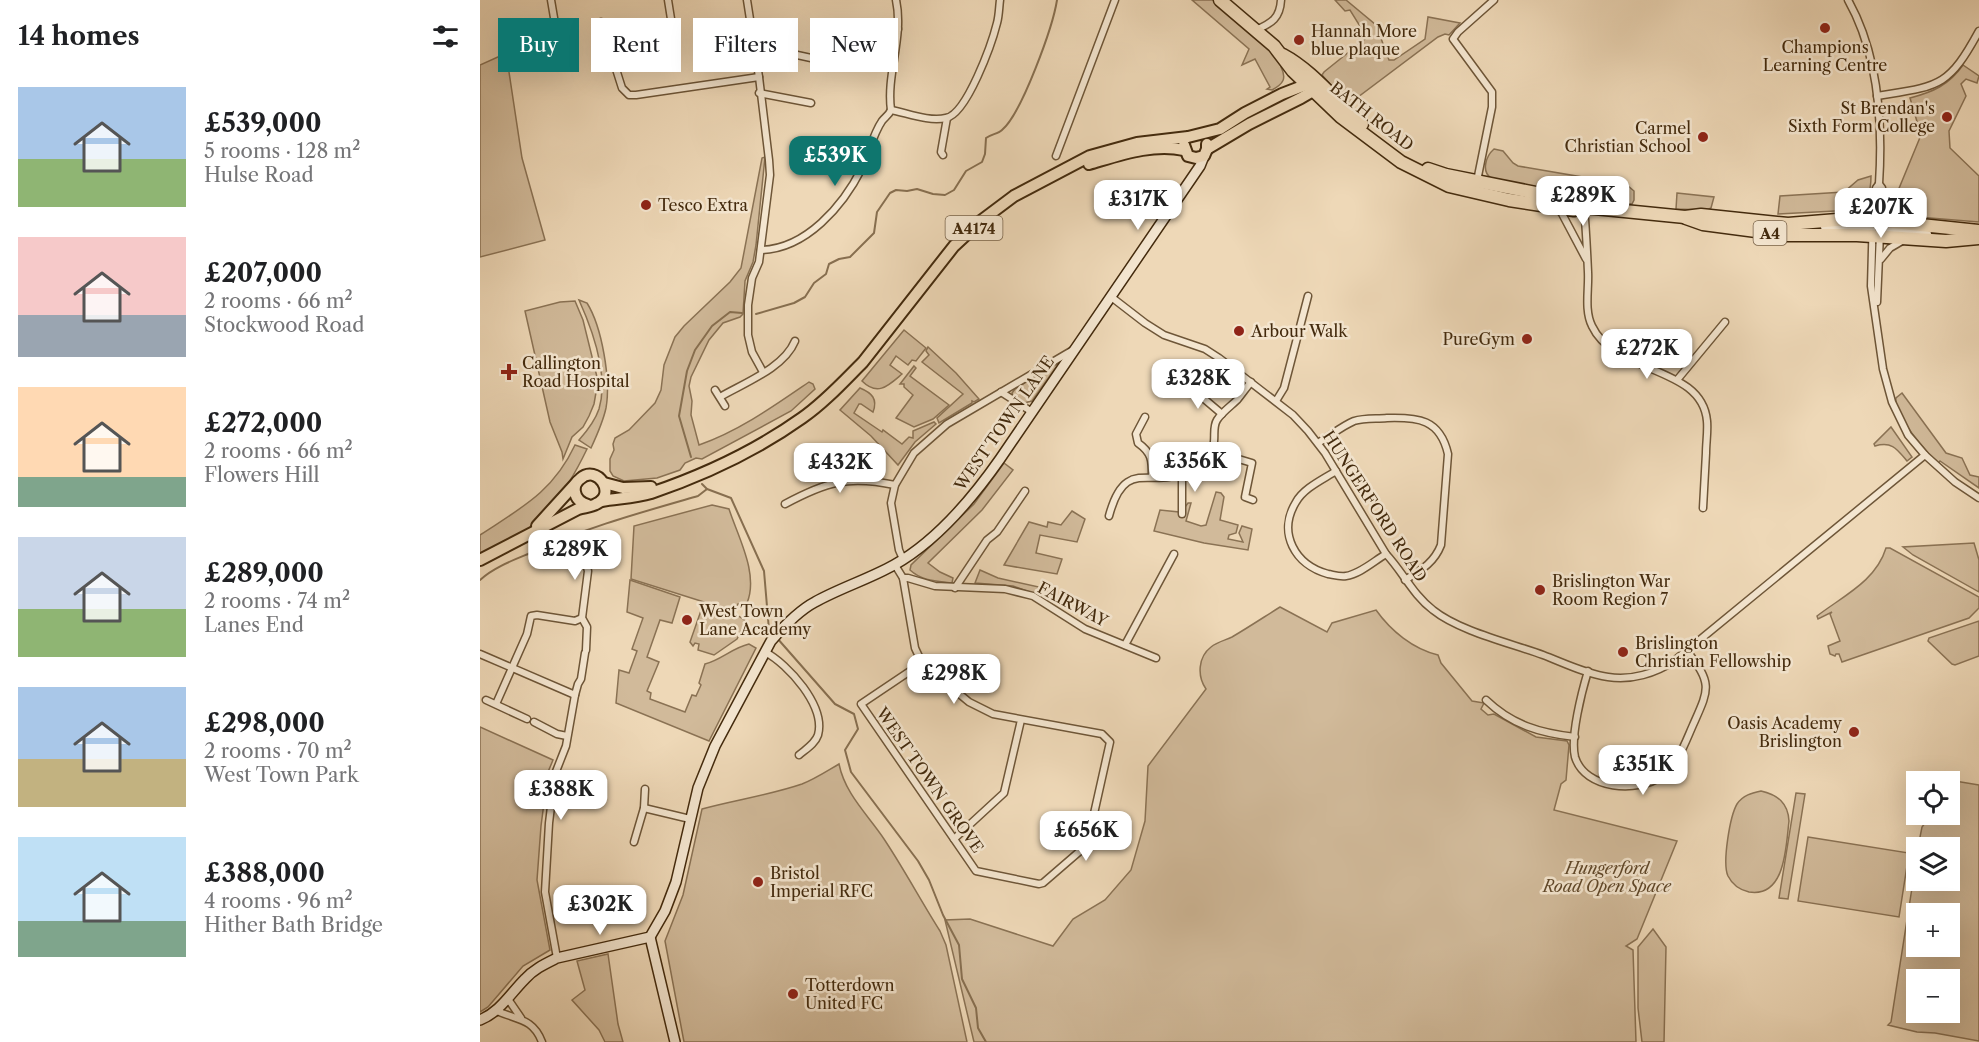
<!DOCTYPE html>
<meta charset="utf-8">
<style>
body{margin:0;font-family:"Libre Caslon Text",serif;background:#f6f6f6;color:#202124;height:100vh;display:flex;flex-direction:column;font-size:22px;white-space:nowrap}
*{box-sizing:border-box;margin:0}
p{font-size:20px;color:#757577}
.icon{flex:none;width:33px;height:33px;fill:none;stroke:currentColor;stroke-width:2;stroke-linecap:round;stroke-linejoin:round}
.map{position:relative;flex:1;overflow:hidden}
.sheet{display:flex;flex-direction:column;background:#fff;width:480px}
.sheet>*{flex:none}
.top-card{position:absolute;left:18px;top:18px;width:570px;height:54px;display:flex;gap:12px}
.fabs{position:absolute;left:1426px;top:771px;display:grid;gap:12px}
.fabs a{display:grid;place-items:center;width:54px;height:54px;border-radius:0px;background:#fff;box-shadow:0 6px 24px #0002;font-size:30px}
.price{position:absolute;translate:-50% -51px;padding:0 14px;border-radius:12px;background:#fff;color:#222;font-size:20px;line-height:39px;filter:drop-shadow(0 2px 3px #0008)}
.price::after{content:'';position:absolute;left:50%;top:36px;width:18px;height:14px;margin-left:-9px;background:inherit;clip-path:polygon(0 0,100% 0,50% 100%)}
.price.current{background:#0f766e;color:#fff}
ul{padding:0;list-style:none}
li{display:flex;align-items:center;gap:18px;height:150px;padding:0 18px}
li span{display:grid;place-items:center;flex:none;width:168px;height:120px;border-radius:0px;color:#555}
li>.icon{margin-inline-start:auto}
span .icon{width:72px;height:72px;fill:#fffc;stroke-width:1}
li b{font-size:26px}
h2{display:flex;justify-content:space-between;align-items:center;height:72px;padding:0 18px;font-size:26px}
.tag{padding:0 21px;border-radius:0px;background:#fff;box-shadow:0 6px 24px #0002;font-size:21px;line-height:54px}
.tag.current{background:#0f766e;color:#fff}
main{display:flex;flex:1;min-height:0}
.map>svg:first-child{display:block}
.green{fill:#d1ba9a;stroke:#8a7254;stroke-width:1.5;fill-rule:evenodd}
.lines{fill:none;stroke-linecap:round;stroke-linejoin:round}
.stream{stroke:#876f50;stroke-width:2}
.street-casing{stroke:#6e5638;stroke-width:9}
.secondary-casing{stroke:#432a0d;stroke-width:12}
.primary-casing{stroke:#432a0d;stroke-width:14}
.highway-casing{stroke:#432a0d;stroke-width:15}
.street{stroke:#f4e6d0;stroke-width:6}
.secondary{stroke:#f4e6d0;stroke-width:9}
.primary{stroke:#eed8b7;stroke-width:10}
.highway{stroke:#eed8b7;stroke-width:12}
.poi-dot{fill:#8f2418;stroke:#f4e6d0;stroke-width:2}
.labels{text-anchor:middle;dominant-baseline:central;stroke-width:5;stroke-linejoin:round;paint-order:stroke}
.shield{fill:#f4e6d0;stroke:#786248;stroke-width:1.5}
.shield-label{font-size:15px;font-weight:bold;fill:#432a0d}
.poi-label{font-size:16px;fill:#432a0d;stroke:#f4e6d0;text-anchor:start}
.street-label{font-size:16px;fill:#432a0d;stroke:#f4e6d0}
.park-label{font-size:16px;font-style:italic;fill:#5f4729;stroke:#f4e6d0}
</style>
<main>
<section class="sheet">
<h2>14 homes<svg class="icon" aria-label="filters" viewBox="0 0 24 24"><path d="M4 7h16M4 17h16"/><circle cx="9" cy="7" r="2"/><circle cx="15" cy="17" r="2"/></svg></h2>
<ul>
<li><span style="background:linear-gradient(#a9c7e8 60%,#8fb573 0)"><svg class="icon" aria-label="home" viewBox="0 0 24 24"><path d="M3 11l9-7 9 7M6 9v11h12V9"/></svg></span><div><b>£539,000</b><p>5 rooms · 128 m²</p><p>Hulse Road</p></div></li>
<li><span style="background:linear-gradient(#f6c9c9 65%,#9aa5b1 0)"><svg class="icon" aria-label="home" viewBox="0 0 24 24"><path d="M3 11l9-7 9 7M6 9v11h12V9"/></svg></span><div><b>£207,000</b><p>2 rooms · 66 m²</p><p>Stockwood Road</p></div></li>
<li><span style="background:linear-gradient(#ffd9b3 75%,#7fa58c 0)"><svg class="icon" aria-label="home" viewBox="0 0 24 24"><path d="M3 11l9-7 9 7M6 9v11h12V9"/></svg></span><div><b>£272,000</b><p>2 rooms · 66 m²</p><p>Flowers Hill</p></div></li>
<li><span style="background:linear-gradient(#c9d6e8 60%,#8fb573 0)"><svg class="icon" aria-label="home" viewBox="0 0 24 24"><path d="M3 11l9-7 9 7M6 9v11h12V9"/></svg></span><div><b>£289,000</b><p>2 rooms · 74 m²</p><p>Lanes End</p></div></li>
<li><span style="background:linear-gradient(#a9c7e8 60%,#c2b280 0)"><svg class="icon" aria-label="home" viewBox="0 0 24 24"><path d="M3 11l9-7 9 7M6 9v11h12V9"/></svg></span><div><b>£298,000</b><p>2 rooms · 70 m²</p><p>West Town Park</p></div></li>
<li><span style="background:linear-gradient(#bfe0f5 70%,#7fa58c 0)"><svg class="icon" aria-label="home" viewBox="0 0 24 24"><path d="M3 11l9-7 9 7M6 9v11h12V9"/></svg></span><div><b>£388,000</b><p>4 rooms · 96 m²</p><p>Hither Bath Bridge</p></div></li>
</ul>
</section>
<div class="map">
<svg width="1499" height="1042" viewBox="0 0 1499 1042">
<rect width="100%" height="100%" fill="#eed8b7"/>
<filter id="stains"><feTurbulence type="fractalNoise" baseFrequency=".00333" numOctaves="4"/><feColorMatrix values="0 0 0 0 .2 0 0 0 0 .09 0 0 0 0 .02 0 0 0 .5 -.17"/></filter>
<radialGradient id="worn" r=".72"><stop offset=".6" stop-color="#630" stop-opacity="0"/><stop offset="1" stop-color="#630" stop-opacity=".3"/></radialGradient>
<g class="green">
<path d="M 712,0 L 734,0 L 789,49 L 803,67 L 801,67 C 807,79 803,84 792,90 L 787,89 L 790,87 L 775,59 L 762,65 L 769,49 Z"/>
<polygon points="855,0 866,0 896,25 909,60 914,60 945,39 948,17 980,23 969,35 965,34 958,37 870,103 867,103 842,75 844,72 890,35 886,36 870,10 865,11"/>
<polygon points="20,56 24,56 27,59 42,158 65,240 0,257 0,65"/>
<path d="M 1483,65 L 1499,76 L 1497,83 L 1486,79 L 1481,84 L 1486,96 L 1469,131 L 1470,148 L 1499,176 L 1499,222 L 1438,217 L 1413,203 L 1441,135 L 1430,98 C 1453,92 1469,85 1483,65 Z"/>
<path d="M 1014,149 L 1023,151 L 1033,163 L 1038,166 L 1102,177 L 1102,183 L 1133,188 L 1134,183 L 1148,186 L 1154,191 L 1154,200 L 1152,204 L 1124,201 L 1011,178 C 1001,171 1006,156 1014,149 Z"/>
<path d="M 285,157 L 276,245 L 273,262 L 265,281 L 263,314 L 260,317 L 243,323 L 229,340 L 211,377 L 209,386 L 212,401 L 211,415 L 219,445 C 259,431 294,406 329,382 L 333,384 L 335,389 L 311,411 L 222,459 L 216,458 L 205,463 L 200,470 L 177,478 L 144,481 L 133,476 L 130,471 L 130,459 L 134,450 L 133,444 L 135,438 L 149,430 L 175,403 L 181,390 L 184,365 L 195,337 L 204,326 L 250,282 L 261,268 L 282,158 Z"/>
<path d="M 1391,176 C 1391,191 1388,203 1374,210 L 1298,214 L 1300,196 L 1364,192 L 1378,180 Z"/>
<polygon points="1197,193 1234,197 1231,208 1227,210 1196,209"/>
<path d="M 99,300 L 107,303 C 122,327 131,380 126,408 C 123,422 117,435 111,448 L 99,440 C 107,431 115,421 119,409 C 129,375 113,331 99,300 Z"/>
<polygon points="95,301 103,320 118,381 114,404 109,416 103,427 92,437 83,459 82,452 70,422 45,311 80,302"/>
<path d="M 424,330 L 446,348 L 436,361 L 432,360 L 428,365 L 416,356 L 410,365 L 422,374 C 409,385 398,397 382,381 Z"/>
<polygon points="448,347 476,373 499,399 494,402 492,401 492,403 459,423 457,418 483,394 442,362 449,355 446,351"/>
<polygon points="578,362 579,363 552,401 544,403 534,399 532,393 535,389"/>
<polygon points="434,366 436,368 430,376 469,405 453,419 434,427 416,418 433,395 424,387 424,384 420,384"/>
<path d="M 380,388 C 392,393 398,399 393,412 L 381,404 L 379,404 L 374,413 L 402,432 L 403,430 L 422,444 L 429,437 L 433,438 L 433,431 L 454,422 L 456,424 L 435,442 L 418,465 L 391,436 L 360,410 Z"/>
<path d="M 1422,393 L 1466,453 L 1482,458 L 1490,475 L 1499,477 L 1499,488 L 1460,461 L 1458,464 C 1446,451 1413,416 1416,398 Z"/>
<path d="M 1411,427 L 1432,457 L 1427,461 C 1417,449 1412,441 1395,446 L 1394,444 Z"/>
<path d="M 95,445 L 107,449 C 94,476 74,511 49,528 C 34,539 16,547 0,556 L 0,535 C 41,508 73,492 95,445 Z"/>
<path d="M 524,463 L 533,470 L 502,510 L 448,563 L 460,572 L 473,578 L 472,583 C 456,581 442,581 430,570 L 431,565 L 494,504 Z"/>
<polygon points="736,492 741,493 744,497 740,520 758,525 756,533 749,535 748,539 763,542 759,533 762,526 772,529 768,550 724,543 674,531 680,510 699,512 699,516 704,516 705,507 708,503 711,503 706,521 721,526 726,525"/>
<path d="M 232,505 L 249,509 C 258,537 279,574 267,603 L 258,604 L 254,613 L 266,621 L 257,639 L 234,655 L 218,650 L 219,644 L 215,643 L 213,646 L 210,642 L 224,602 L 151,579 L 154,526 Z"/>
<polygon points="592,511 605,519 597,542 560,535 556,553 582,559 577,574 524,565 549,522 567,527 568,522 581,525"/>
<polygon points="1494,543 1499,560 1499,592 1433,555 1423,547"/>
<path d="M 1406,548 L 1410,548 L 1499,597 L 1499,608 L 1489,618 L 1362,662 L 1359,654 L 1356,654 L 1355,656 L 1350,654 L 1348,646 L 1360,641 L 1350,614 L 1352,612 L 1338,619 L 1337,616 C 1363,596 1396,581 1406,548 Z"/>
<polygon points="500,570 518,578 568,589 566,598 533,586 495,583"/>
<path d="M 150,580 L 200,597 L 192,623 L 180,620 L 167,657 L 179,662 L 167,691 L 171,693 L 170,699 L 205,712 L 212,695 L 216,696 L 221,685 L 219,683 L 225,664 C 241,660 252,648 269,644 L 276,648 L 229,741 L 136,703 L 139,670 L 149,673 L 157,651 L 152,649 L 163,618 L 147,612 Z"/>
<path d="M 800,607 L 847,632 L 852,623 L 896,610 C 911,631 933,649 958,655 L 961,663 L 992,701 L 1004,703 L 1001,709 L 1008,715 L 1014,714 L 1056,737 L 1087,741 L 1089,745 L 1086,780 L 1081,784 L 1074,810 L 1197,841 L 1157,939 L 1146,946 L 1153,950 L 1156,1042 L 494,1042 L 465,920 L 490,919 L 573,946 L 593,919 L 625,900 L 651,870 L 665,821 L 668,766 L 726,689 C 717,676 718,657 731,647 C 737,642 746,640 752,637 C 769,627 784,617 800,607 Z"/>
<polygon points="1499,621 1499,656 1475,665 1472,664 1448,641 1449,638"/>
<polygon points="0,727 73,760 68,772 61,826 57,880 70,950 43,966 8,1007 0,1012"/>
<polygon points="1161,755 1188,761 1172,776 1154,780"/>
<path d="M 359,764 C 365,794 388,815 404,839 C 424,869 441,901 460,931 L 466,945 L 487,1042 L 204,1042 L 185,941 L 203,895 L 222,809 C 255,800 290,795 322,784 C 335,779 347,771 359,764 Z"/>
<path d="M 1457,778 L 1499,785 L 1499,1041 L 1455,1033 L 1437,1032 L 1408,1025 L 1411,1022 L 1437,856 L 1437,880 L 1470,880 L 1470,848 L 1438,847 L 1442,827 L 1451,815 L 1470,814 L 1470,782 L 1457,781 ZM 1437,914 L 1470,914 L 1470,946 L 1437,946 ZM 1437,980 L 1470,980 L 1470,1012 L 1437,1012 Z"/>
<path d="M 1281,791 C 1298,795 1308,803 1309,821 C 1306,845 1306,898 1269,892 C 1260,890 1252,884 1248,876 C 1242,863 1250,816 1257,804 C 1263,795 1272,793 1281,791 Z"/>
<polygon points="1316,793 1325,794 1308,899 1299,898"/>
<polygon points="1328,837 1429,853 1419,917 1318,901"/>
<polygon points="1173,929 1186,947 1184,1042 1162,1042 1158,1008 1158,947"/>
<polygon points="128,954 138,1024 143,1042 125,1042 119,1030 92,1000 105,990 97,961"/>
</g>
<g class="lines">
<g class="stream">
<path d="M 276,314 L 314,303 L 325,297 L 334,283 L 346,274 L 349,264 L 359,259 L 370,257 L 394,233 L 397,212 L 410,193 L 416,190 L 427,191 L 437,189 L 453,194 L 465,195 L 474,190 L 486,171 L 502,162 L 505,154 L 506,138 C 511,134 518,134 522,130 C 542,113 573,26 577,0"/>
<polyline points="211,457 199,416 207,371 215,350 232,326 250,312 262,313"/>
<polyline points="222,484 227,489 251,498 284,571 289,630 293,634"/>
<path d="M 0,580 C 13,568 31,561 48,554 C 104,528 159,513 218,496 L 227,489"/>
<polyline points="297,638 355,704 374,714 378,729 365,750 371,772 438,861 449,880 463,915 479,945 482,979 496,1008 498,1028 506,1042"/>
</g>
<g class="street-casing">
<g id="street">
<polyline points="71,0 81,59"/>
<polyline points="188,0 195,44"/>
<polyline points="267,0 279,77 289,160 290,175 279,262 272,278 268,305 268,335 272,352 283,372"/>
<path d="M 1368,0 C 1399,55 1403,122 1399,184 L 1402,188 L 1397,302"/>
<polyline points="121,22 142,88 149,95 156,95 279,77"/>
<polyline points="377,26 418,29"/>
<path d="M 776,30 C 792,23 800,18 801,0"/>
<polyline points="275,53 308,53 354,63"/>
<polyline points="279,93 331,103"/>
<path d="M 1397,96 C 1459,86 1468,88 1499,31"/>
<path d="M 411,110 C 427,113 449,122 466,118 C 487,114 512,43 517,23 C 519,16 519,8 520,0"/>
<path d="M 411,110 C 406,74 424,37 416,0"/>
<polyline points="463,155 461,152 467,118"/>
<polyline points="576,156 635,0"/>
<polyline points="997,181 1012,107 1012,92 973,39 978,32 1014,0"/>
<polyline points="1399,184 1396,188 1393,213 1391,286 1403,369 1412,402 1428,435 1445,455 1475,482 1499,498"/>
<path d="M 1104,207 C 1106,229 1107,250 1108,272 C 1109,289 1104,310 1112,326 C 1135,375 1222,365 1227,421 C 1228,431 1226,443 1226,453 C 1225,472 1224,490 1223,508"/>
<polyline points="1079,208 1106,259"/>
<polyline points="1373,218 1384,211 1394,200"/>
<polyline points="1344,227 1392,227"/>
<polyline points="1399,227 1401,229 1448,234"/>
<path d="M 281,250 C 326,249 363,206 382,168 C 389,153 393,134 402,121 C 405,117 409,115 411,110"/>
<polyline points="1401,259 1410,248 1422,241"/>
<path d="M 630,296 L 665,323 L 684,335 L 725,349 L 739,358 L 813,415 L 828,431 L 845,453 L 906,554 C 923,572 933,595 953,610 C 979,631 1030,643 1063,655 C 1084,663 1106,674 1128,677 C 1151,681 1176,673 1194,661 L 1445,455"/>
<polyline points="1197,380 1245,322"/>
<polyline points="710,387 742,414"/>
<polyline points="235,390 245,406"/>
<polyline points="521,392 552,412"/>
<path d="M 240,397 C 264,383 304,368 315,341"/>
<polyline points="796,401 804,388 828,296"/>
<path d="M 665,417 L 656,434 L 658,443 C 672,453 672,460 672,477"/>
<path d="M 838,443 C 850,436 862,426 874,421 C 884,418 896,419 907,418 C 938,417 960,419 968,454 L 961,545 C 954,563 941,570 925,580"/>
<polyline points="733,448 742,454 772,463 765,497 773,500"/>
<path d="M 856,471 C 842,480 824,488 816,502 C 797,533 815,565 848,574 C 854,575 860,577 866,576 C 880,574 894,561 906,554"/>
<path d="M 305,504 C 346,482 368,475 415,485"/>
<polyline points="702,514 702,473"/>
<path d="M 629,516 C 646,452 674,494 709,468 C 717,463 730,455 733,447 C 736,438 732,428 737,420 C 742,412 751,406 757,400 C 762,394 766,388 771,382"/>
<polyline points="100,542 108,571 102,618 107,627 106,650"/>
<polyline points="87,546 114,538"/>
<polyline points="423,559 419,550 411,503 415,485 434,453 467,424 593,350"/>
<polyline points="415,565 423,578 435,648 442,663 489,702 513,714 622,734 630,742 607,845 563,883 559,884 496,871 381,704 442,663"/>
<polyline points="423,578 428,578 455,586 525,589 553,596 605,629 676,658"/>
<polyline points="475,588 507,540 517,532 545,491"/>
<polyline points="645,645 694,554"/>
<path d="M 285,652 C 308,664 346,706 338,735 C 335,744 326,749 319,755"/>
<polyline points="0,654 95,695"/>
<path d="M 1108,671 C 1102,691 1090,737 1095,757 C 1105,790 1158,793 1182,776 C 1198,764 1205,743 1213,725 C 1229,689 1233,684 1207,651"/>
<polyline points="6,700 47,719"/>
<path d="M 1006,700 C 1032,725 1060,733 1095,737"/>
<polyline points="16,704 47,634 51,616 57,615 95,621 102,618"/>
<polyline points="54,722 77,734 87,736"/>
<polyline points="164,808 210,819"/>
<polyline points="474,839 524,793 541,720"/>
<polyline points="154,842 164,808 165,789"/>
<polyline points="77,958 65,892 69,823 75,774 86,746 95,695 98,684 101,679 105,653"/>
<polyline points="28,999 41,1018"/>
<path d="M 17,1011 C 37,1020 53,1018 62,1042"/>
</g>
</g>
<g class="secondary-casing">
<g id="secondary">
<polyline points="170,937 195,1042"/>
<path d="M 0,1020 C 20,1012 30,994 45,979 C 54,969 65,964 77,958 L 170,937 L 185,911 L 196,882 L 218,788 L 235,746 L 291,641 C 304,626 318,611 335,602 C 360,588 389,579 414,565 C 457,541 492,499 520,459 L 720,166 L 724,156"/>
</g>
</g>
<g class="primary-casing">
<g id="primary">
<polyline points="704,145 708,156 716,158 724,156 727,149 727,144"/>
<polyline points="727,149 769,124 821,98 833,91 835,85"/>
<path d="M 609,164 C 640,155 673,143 704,150"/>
<polyline points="124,483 143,488 171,487"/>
<path d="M 121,501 C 138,498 155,498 171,493 C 224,475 277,450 322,418 C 344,403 364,381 383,362 L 474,246 L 502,220 L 534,196 L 610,156 L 657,143 L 708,137 L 740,129 L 765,113 L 802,94 L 833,82"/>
<polyline points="57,526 97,482"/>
<path d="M 0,560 L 98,509 C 104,507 111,507 116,504 C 138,495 117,463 100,479 C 96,482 94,487 95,492 C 96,499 101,503 108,505"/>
</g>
</g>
<g class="highway-casing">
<g id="highway">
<polyline points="740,0 794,46 813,71 861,117 921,162 969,186 1029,200 1094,210 1104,207 1205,217 1221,215 1308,224 1357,220 1393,220 1499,231"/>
<path d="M 803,55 C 833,71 856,102 882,124"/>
<polyline points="948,169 966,175 1091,200 1104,207"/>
<polyline points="1206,218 1223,224 1306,235 1377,235 1466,241 1499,238"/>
</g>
</g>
<use href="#street" class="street"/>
<use href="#secondary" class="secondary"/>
<use href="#primary" class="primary"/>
<use href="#highway" class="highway"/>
</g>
<g class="poi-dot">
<circle cx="1345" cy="28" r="6"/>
<circle cx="819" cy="40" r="6"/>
<circle cx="1467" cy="117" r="6"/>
<circle cx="1223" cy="137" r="6"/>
<circle cx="166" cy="205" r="6"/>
<circle cx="759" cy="331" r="6"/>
<circle cx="1047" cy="339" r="6"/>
<path d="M26 363h6v6h6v6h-6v6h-6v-6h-6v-6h6z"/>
<circle cx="1060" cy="590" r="6"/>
<circle cx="207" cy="620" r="6"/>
<circle cx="1143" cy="652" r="6"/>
<circle cx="1374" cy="732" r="6"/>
<circle cx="278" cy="882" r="6"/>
<circle cx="313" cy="994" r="6"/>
</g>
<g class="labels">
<g class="shield">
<rect x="465.5" y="216" width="57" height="24" rx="4.5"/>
<rect x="1273.5" y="221" width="33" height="24" rx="4.5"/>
</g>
<g class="shield-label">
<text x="494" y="228">A4174</text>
<text x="1290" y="233">A4</text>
</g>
<g class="poi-label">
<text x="831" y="31">Hannah More<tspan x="831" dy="18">blue plaque</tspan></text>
<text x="1345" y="47" text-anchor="middle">Champions<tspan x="1345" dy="18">Learning Centre</tspan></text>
<text x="1455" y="108" text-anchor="end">St Brendan's<tspan x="1455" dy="18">Sixth Form College</tspan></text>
<text x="1211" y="128" text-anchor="end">Carmel<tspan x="1211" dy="18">Christian School</tspan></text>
<text x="178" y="205">Tesco Extra</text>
<text x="771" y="331">Arbour Walk</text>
<text x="1035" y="339" text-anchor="end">PureGym</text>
<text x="42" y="363">Callington<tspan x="42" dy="18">Road Hospital</tspan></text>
<text x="1072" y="581">Brislington War<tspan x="1072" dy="18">Room Region 7</tspan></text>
<text x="219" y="611">West Town<tspan x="219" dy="18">Lane Academy</tspan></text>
<text x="1155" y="643">Brislington<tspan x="1155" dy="18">Christian Fellowship</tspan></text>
<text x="1362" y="723" text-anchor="end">Oasis Academy<tspan x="1362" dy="18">Brislington</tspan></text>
<text x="290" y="873">Bristol<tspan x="290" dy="18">Imperial RFC</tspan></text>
<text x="325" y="985">Totterdown<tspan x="325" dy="18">United FC</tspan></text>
</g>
<g class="street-label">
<text transform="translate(892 116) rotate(38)">BATH ROAD</text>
<text transform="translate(524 423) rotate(-55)">WEST TOWN LANE</text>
<text transform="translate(895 506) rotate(57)">HUNGERFORD ROAD</text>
<text transform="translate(593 604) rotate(28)">FAIRWAY</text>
<text transform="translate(450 780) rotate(55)">WEST TOWN GROVE</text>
</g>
<g class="park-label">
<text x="1127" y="868">Hungerford<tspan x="1127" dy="18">Road Open Space</tspan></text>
</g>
</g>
<rect width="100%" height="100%" filter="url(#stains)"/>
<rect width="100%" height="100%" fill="url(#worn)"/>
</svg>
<div class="fabs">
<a><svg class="icon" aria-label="locate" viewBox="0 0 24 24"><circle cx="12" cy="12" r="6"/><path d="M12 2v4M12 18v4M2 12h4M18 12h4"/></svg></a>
<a><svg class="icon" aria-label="layers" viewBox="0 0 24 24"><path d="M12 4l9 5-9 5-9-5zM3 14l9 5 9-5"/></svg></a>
<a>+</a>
<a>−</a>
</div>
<b class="price current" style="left:355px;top:187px">£539K</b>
<b class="price" style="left:1103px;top:227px">£289K</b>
<b class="price" style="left:658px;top:231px">£317K</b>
<b class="price" style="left:1401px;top:239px">£207K</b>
<b class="price" style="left:1167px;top:380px">£272K</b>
<b class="price" style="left:718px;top:410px">£328K</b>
<b class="price" style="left:715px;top:493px">£356K</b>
<b class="price" style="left:360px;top:494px">£432K</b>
<b class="price" style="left:95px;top:581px">£289K</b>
<b class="price" style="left:474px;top:705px">£298K</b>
<b class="price" style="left:1163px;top:796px">£351K</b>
<b class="price" style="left:81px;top:821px">£388K</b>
<b class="price" style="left:606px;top:862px">£656K</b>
<b class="price" style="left:120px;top:936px">£302K</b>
<div class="top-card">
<a class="tag current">Buy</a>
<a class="tag">Rent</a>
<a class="tag">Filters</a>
<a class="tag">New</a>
</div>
</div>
</main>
